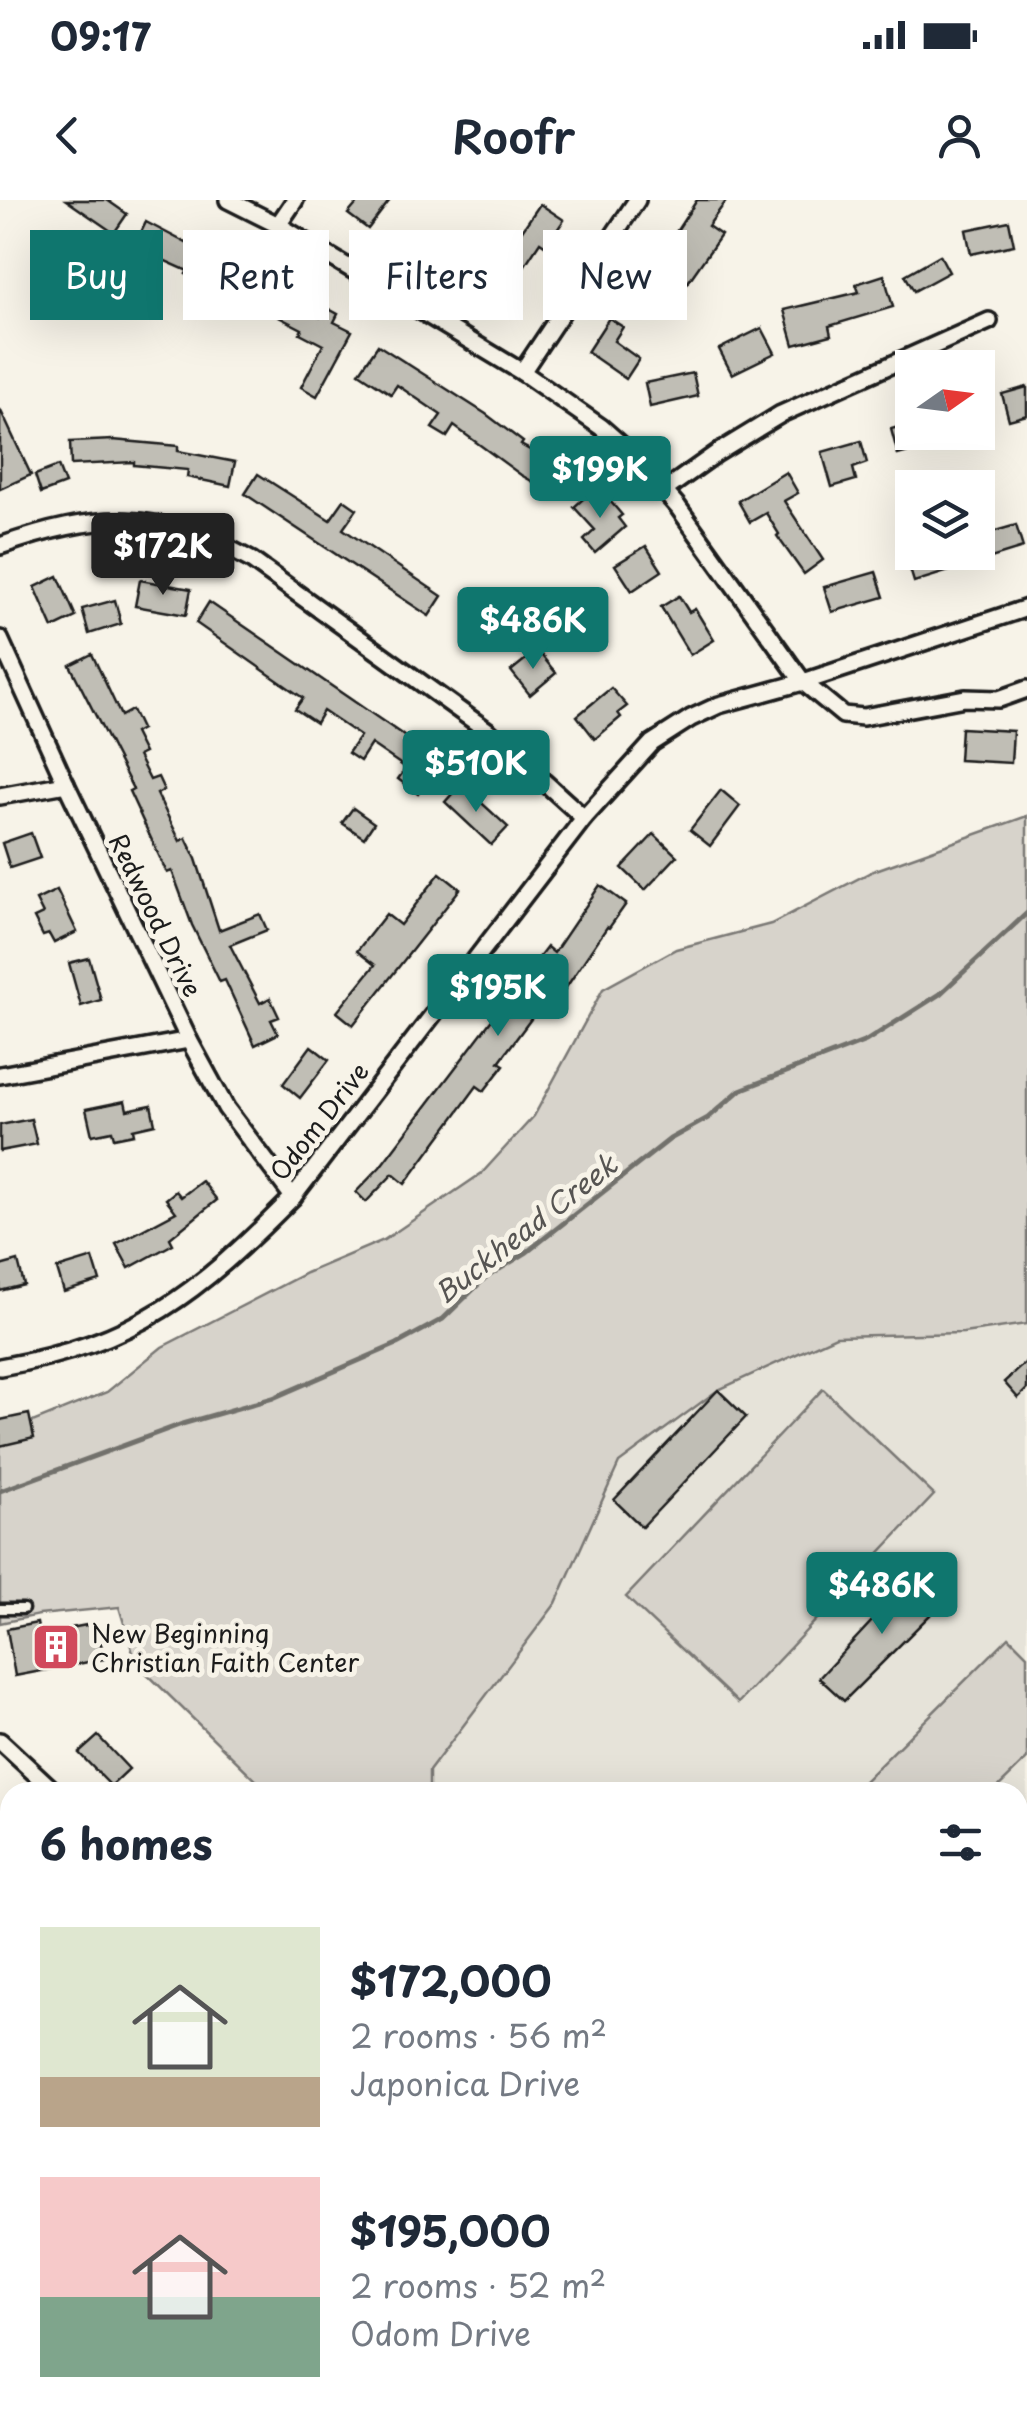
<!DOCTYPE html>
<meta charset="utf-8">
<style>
body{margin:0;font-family:"Playpen Sans",sans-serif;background:#f2f2f3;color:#1f2937;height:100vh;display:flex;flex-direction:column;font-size:38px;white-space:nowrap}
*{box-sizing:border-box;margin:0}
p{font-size:32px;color:#747a83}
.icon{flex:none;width:55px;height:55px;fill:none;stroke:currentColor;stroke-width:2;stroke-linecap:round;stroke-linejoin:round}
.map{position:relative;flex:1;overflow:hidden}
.panel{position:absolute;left:0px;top:1582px;width:1028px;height:642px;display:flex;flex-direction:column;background:#fff;border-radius:30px 30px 0 0;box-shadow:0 10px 40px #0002}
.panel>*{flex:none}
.banner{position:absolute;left:30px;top:30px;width:968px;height:90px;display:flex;gap:20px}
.needle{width:65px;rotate:76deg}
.buttons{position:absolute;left:895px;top:150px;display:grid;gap:20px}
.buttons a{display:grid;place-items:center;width:100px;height:100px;border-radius:0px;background:#fff;box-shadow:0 10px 40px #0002;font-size:50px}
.price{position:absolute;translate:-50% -85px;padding:0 22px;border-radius:10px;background:#0f766e;color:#fff;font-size:32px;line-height:65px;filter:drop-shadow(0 2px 5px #0008)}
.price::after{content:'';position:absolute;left:50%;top:60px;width:30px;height:22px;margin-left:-15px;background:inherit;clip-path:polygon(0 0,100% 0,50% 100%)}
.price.selected{background:#222;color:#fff}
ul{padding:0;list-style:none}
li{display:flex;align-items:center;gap:30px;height:250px;padding:0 40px}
li span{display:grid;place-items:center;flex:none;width:280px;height:200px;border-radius:0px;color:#555}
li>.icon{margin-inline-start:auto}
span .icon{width:120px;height:120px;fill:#fffc;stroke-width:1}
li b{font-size:42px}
h2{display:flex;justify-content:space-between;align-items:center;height:120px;padding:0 40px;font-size:42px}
.pill{padding:0 35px;border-radius:0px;background:#fff;box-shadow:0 10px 40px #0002;font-size:35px;line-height:90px}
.pill.selected{background:#0f766e;color:#fff}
.status{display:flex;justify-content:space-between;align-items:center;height:70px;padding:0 50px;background:#fff;direction:ltr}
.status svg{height:28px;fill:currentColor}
header{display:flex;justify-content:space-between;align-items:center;height:130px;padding:0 40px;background:#fff;font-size:45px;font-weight:600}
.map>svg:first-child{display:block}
.built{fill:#e6e3d9}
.green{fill:#d7d3cb;stroke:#7a7874;stroke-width:2.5}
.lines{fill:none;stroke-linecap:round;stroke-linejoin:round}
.stream{stroke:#72716c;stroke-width:5}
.building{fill:#c0beb5;stroke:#1c1c1c;stroke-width:2.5}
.service-casing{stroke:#1c1c1c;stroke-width:15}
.minor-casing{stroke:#1c1c1c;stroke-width:22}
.service{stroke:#f7f3e8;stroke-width:8}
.minor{stroke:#f7f3e8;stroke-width:15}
.labels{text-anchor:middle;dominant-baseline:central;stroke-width:10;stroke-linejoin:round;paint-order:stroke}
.street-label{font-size:25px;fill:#1c1c1c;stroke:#f7f3e8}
.poi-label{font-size:25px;fill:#1c1c1c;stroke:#f7f3e8;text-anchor:start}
.water-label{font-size:28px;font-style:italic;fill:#565452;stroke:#f7f3e8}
</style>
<div class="status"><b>09:17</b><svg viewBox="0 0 49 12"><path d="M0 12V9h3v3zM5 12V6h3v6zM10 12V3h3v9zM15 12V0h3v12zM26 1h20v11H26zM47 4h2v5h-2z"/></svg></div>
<header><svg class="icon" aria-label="back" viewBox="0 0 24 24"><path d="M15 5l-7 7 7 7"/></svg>Roofr<svg class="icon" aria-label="person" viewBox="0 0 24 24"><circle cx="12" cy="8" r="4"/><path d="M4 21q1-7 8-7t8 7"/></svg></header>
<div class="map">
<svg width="1027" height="2223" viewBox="0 0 1027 2223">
<rect width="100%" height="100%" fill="#f7f3e8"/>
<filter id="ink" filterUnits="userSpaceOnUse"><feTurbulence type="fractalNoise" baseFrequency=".01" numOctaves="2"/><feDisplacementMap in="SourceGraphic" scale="20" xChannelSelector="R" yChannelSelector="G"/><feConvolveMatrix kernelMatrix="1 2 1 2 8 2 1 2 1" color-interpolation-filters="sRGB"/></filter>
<g filter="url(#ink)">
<polygon class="built" points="1027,1124 1027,2223 989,2223 981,2215 1018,2215 1018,1592 429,1592 429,1571 556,1403 619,1263 718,1190 836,1136 963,1133"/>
<g class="green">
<polygon points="1027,616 1027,1124 963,1133 836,1136 718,1190 619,1263 556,1403 429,1571 429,1592 268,1592 136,1463 119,1407 39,1415 0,1423 0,1235 107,1192 162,1147 306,1073 384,1040 482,973 534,916 603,789 676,749 771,724 873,671"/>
<polygon points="823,1189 934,1295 738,1503 626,1397"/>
<polygon points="1009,1437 1027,1455 1027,1559 993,1592 853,1592"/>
</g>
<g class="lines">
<polyline class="stream" points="0,1291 182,1224 273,1198 397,1144 443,1119 485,1078 527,1052 670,939 708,918 740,890 866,841 940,794 1027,713"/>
</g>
<g class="building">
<polygon points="66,0 107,0 127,14 114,33"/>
<polygon points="360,0 390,0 368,29 348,14"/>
<polygon points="697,0 727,0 708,26 721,35 684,88 676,82 664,100 641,85"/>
<polygon points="540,4 564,20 546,46 540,42 496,109 466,90 481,68 488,73 504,49 508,51"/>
<polygon points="1009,21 1014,45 971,54 966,30"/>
<polygon points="146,22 295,100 294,103 320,117 325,107 338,114 334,122 352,131 317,196 301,187 323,145 300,133 302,129 228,91 226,96 186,74 188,71 134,47"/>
<polygon points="940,55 949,72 914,91 905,75"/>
<polygon points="884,75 893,107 829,126 831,135 794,145 784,110 859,92 856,84"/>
<polygon points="609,118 623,127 614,141 639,159 626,179 587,152"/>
<polygon points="762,128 775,153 732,174 719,149"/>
<polygon points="378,145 486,214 523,242 521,245 575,275 562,298 521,275 454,226 447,237 432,228 441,215 397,185 391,194 359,173"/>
<polygon points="693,173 698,196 650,207 645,183"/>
<polygon points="1027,187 1027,215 1009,220 1002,194"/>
<polygon points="0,209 31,275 0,289"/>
<polygon points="912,223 912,232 930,232 933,245 898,255 891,229"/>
<polygon points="113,240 178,246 178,251 235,262 230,286 187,277 188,270 134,265 134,262 71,265 70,242"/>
<polygon points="861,241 867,263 853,268 856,280 832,287 822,252"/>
<polygon points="58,266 65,284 41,293 35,275"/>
<polygon points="786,272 798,293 784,301 823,360 804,374 777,336 779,334 766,313 750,322 738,301"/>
<polygon points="258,274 330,320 344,300 357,309 343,329 442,396 429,416 245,294"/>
<polygon points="592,291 605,305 610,301 622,315 618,318 625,327 595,353 584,340 595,330 574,307"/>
<polygon points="1016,325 1023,348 914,382 906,356 917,352 978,352 978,336"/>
<polygon points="646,346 662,371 632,391 615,365"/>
<polygon points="876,372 884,397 832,412 824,387"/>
<polygon points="58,376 76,417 53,428 35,387"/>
<polygon points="140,380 191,389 186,415 135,406"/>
<polygon points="679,396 689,412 695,409 714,440 690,455 661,407"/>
<polygon points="115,400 121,424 89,434 82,409"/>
<polygon points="209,402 400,533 439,564 418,594 398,579 406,568 371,544 360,561 348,553 360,536 323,511 316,523 295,509 303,498 196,423"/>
<polygon points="537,450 556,473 530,495 511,471"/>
<polygon points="92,454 121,516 132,510 141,529 134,533 144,553 138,556 150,580 158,577 164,590 157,594 180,641 186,638 196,659 219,730 260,714 267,730 230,745 260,803 270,798 279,817 271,820 278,834 255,845 225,780 220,782 192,725 172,671 167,673 129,591 133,589 70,465"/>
<polygon points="611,488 627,506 618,513 621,517 595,539 577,516"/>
<polygon points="961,528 1013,531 1011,563 959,560"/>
<polygon points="461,584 508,627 491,645 445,602"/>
<polygon points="721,590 740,606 710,646 690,630"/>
<polygon points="353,608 374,623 364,638 342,623"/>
<polygon points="31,633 40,658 10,668 2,643"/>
<polygon points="654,634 677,656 645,690 622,668"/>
<polygon points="440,673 460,689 353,825 337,812 375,765 357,751 386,714 400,725"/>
<polygon points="600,685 626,704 609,728 607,727 559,798 551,792 499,862 504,865 484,891 477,886 405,984 393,974 366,1002 356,992 380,967 547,747 554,753"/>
<polygon points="57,690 77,732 54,743 49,734 43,736 34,718 43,714 36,700"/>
<polygon points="89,758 101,800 81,806 69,763"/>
<polygon points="311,846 329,860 300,898 283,884"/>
<polygon points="125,901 127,910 151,905 155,924 133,929 134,934 114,938 112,931 92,935 86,909"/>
<polygon points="31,919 37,944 0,951 0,925"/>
<polygon points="202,981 217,1000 170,1038 173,1044 129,1068 116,1044 176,1012 166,999 176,991 181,997"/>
<polygon points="93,1058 100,1081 64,1092 57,1069"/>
<polygon points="18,1061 24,1085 0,1091 0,1066"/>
<polygon points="1027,1161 1027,1189 1018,1198 1004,1182"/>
<polygon points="718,1190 746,1217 642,1327 614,1300"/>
<polygon points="29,1214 34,1238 0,1246 0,1220"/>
<polygon points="915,1375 945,1400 844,1501 819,1478"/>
<polygon points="37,1423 39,1434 97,1423 104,1459 15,1476 7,1429"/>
<polygon points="98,1536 129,1569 111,1586 79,1553"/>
</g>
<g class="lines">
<g class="service-casing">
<g id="service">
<polyline points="0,1409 23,1409"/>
<polyline points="1018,2111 1027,2103"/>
<polyline points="928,2215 936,2223"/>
</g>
</g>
<g class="minor-casing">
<g id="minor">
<polyline points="228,0 278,25 522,172 601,227 634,256 678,307 803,482 843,515 863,517 965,498 999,499 1027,489"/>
<polyline points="278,25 295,0"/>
<polyline points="522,172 637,0"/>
<polyline points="665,290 717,253 781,214 989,121"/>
<path d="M 0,346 C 97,312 159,309 251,360 L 488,531 L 584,618"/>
<polyline points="0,439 66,584 189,840 226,908 293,997"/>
<polyline points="0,596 66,584"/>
<polyline points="0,875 189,840"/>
<path d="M 0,1167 C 137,1143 197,1094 293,997 L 584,618 L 652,543 L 691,518 L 719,505 L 803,482 L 1027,408"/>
<polyline points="0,1541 55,1592"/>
<polyline points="0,1656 10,1656"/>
<polyline points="126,2215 127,2223"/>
<polyline points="690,2215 698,2223"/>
<polyline points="407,2223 415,2215"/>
</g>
</g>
<use href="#service" class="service"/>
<use href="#minor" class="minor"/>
</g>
</g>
<defs>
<g id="building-square" transform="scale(2.5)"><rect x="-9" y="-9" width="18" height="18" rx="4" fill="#d1495b" stroke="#f7f3e8"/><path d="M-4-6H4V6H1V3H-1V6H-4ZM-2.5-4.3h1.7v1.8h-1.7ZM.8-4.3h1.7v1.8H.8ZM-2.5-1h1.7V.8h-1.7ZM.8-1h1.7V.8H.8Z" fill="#fff"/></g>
</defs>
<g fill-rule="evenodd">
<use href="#building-square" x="56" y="1447"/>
</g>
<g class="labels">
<g class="street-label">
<text transform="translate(156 715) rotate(64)">Redwood Drive</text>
<text transform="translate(319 921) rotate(-52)">Odom Drive</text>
</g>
<g class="poi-label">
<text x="91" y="1433">New Beginning<tspan x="91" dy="29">Christian Faith Center</tspan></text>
</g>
<g class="water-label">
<text transform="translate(525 1028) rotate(-38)">Buckhead Creek</text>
</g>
</g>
</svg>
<div class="buttons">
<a><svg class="needle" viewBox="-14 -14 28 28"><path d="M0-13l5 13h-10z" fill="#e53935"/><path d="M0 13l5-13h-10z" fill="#747a83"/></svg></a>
<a><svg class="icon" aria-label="layers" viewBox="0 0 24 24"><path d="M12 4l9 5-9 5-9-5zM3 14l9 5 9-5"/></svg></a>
</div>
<b class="price" style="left:600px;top:321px">$199K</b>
<b class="price selected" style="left:163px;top:398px">$172K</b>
<b class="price" style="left:533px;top:472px">$486K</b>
<b class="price" style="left:476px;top:615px">$510K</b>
<b class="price" style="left:498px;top:839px">$195K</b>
<b class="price" style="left:882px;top:1437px">$486K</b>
<div class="banner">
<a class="pill selected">Buy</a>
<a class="pill">Rent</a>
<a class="pill">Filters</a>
<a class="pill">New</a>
</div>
<section class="panel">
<h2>6 homes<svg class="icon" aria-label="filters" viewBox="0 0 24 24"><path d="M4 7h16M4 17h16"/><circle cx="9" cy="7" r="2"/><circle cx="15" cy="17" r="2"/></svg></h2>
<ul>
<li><span style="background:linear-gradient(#dfe7d0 75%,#b9a48a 0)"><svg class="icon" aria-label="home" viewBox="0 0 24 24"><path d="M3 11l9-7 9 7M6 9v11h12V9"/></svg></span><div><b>$172,000</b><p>2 rooms · 56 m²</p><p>Japonica Drive</p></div></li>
<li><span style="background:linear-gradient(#f6c9c9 60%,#7fa58c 0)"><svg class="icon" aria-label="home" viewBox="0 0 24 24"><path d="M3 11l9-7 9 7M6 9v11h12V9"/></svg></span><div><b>$195,000</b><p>2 rooms · 52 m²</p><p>Odom Drive</p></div></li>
</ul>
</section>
</div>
